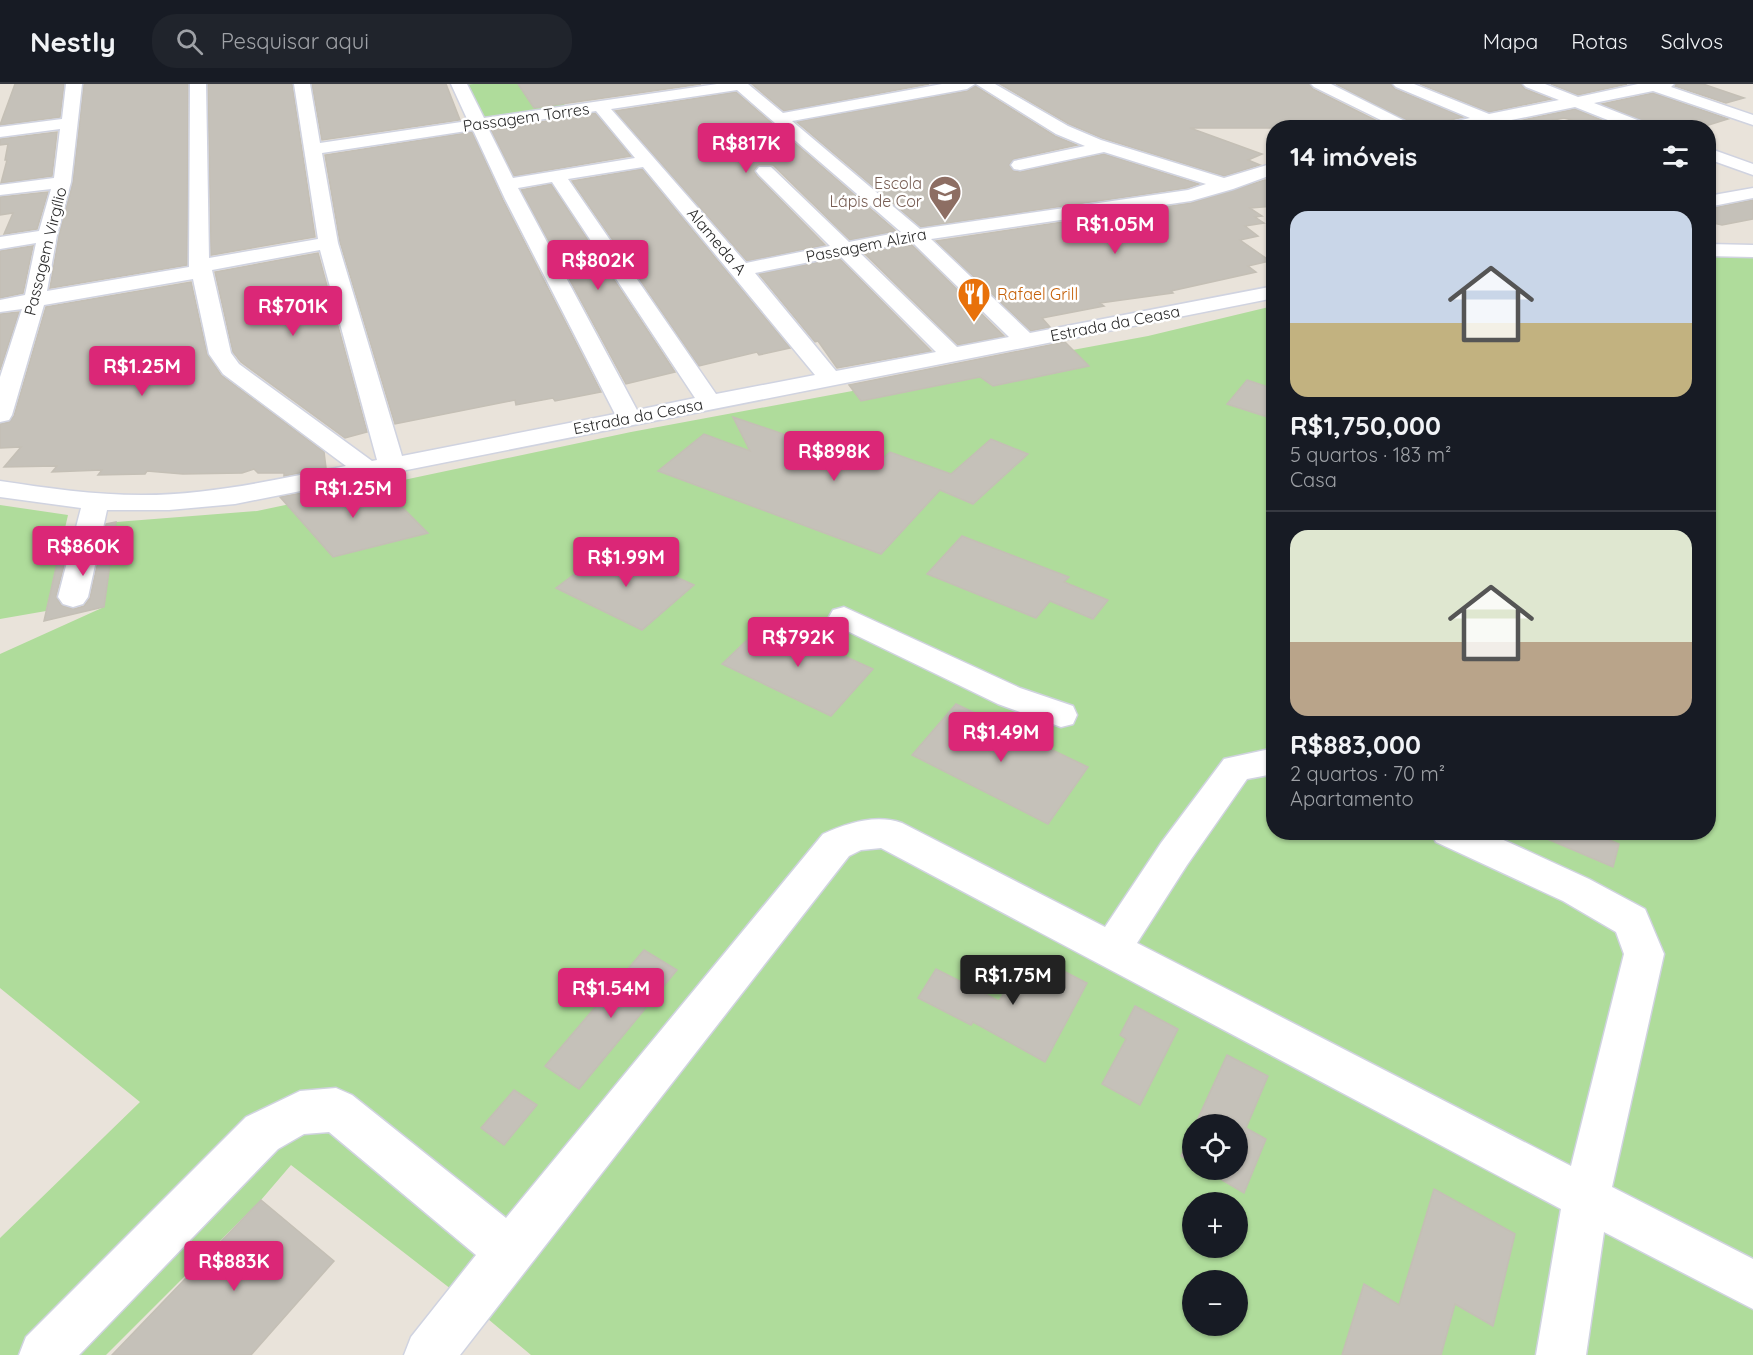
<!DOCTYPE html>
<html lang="pt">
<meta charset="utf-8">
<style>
body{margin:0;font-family:Quicksand,sans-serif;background:#20242c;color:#f1f3f6;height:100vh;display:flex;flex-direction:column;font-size:22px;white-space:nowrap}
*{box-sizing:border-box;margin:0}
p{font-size:20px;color:#9ea1a6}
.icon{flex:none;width:33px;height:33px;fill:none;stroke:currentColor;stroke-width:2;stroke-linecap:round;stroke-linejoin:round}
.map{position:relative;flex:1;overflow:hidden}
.details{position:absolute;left:1266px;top:36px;width:450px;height:720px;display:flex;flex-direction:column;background:#171b24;border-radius:24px;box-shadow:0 2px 4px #0004}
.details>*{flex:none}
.controls{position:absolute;left:1182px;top:1030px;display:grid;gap:12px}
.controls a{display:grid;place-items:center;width:66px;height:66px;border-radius:50%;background:#171b24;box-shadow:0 2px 4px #0004;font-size:30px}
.price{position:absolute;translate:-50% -51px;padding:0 14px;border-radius:6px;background:#db2777;color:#fff;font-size:20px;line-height:39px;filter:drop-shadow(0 2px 3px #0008)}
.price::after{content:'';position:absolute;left:50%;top:36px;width:18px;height:14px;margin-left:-9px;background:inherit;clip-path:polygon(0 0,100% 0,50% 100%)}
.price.on{background:#222;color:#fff}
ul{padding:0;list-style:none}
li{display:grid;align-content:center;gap:12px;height:318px;padding:0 24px}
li+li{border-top:2px solid #363941}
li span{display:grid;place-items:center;height:186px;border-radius:18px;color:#555}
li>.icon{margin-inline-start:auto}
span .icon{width:108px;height:108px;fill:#fffc;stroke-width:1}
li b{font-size:26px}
h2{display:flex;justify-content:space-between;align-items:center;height:72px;padding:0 24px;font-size:26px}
header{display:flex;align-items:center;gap:36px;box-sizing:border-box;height:84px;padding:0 30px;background:#171b24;border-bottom:2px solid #363941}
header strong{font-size:28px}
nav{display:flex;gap:33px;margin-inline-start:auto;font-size:21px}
.search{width:420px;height:54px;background:#20242c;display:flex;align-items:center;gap:15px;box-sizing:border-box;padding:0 21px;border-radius:24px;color:#9ea1a6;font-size:22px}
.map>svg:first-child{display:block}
.green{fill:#afdc9b;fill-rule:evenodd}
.building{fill:#c5c1b9;stroke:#c4bfb5;stroke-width:1.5}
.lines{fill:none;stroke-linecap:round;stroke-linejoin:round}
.minor-casing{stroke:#d0d3e0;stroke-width:3}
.minor{fill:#fff;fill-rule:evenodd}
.labels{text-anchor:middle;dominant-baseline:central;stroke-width:5;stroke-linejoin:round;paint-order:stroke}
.far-street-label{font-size:16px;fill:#282828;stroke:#fff}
.far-education-label{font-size:16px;fill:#785e54;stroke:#fff;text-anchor:end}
.far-food-label{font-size:16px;fill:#c56008;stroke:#fff;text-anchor:start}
</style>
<header>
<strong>Nestly</strong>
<div class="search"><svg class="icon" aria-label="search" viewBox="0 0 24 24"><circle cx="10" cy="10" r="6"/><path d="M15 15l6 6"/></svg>Pesquisar aqui</div>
<nav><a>Mapa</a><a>Rotas</a><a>Salvos</a></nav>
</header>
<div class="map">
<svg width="1753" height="1271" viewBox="0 0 1753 1271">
<rect width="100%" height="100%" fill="#e9e3da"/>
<g class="green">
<polygon points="473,0 532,0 555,4 567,25 481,38 465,1"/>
<path d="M 1709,170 L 1753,172 L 1753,1271 L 531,1271 L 469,1219 L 291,1081 L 261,1116 L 106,1271 L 0,1271 L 0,1154 L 140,1018 L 0,904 L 0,570 L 104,523 L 116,438 L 257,427 L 631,348 L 1148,252 L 1273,222 L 1274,748 L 1708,748 ZM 1192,1041 L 1238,1041 L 1238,1086 L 1192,1086 ZM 1192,1119 L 1238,1119 L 1238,1164 L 1192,1164 ZM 1192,1197 L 1238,1197 L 1238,1242 L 1192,1242 Z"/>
<polygon points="0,421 68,431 46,527 0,535"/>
</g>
<g class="building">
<polygon points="15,0 64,0 60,33 0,41"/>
<polygon points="84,0 188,0 187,181 50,204 59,151 73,98"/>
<polygon points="208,0 292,0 315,153 211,171"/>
<polygon points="312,0 446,0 460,36 322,56"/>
<polygon points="518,0 701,0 534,24"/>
<polygon points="752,0 929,0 784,27"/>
<polygon points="1000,0 1309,0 1313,5 1391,44 1190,44 1262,70 1248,76 1260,81 1224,92 1102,54 1069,40"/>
<polygon points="1336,0 1391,0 1395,5 1463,33 1438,39 1435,44 1421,44"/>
<polygon points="1420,0 1521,0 1525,5 1551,15 1489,28"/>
<polygon points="1551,0 1627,0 1578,11"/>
<polygon points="1676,0 1703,0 1744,14 1726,19 1675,2"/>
<polygon points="975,2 1055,52 1077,61 1014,75 1009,81 1014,87 1020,88 1104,70 1199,100 1187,104 921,143 797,38 967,7"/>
<polygon points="736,8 896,147 850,156 773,81 759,81 754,87 757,92 825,161 747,177 615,27"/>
<polygon points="1653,9 1728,35 1699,44 1659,44 1602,20"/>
<polygon points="1575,25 1604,37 1588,40 1564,34 1513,44 1486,44"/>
<polygon points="595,29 631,72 514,92 491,46"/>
<polygon points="57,48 52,92 1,99 7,76 5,76 8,60 0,61 0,55"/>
<polygon points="472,48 503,116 601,308 555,317 553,314 516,321 515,316 395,340 340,158 325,71"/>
<polygon points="642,85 790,264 759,271 757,268 699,282 572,97"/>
<polygon points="1265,96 1274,99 1274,122 1250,124 1262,132 1255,133 1264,139 1245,142 1258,152 1240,156 1270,177 1248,182 1256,188 1171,207 1173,209 1100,219 1104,222 1042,234 1050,243 1031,247 936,157 1191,119"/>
<polygon points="551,100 675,288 626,300 521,106"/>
<polygon points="48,108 37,145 4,150 13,129 0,131 0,113"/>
<polygon points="1753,116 1753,135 1722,141 1708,138 1708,125"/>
<polygon points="911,160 1004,252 958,261 864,169"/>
<polygon points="33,162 23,209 0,214 0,167"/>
<polygon points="318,169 367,348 345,354 241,278 233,268 215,188"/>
<polygon points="839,174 931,267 837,284 818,257 815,258 759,190"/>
<polygon points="191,198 207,270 221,291 324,368 326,384 284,392 284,389 258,389 254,385 242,389 183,390 147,387 145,390 98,391 102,386 52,388 57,382 4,383 21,363 0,364 0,340 9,338 14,332 46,223"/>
<polygon points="19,228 0,286 0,230"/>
<polygon points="1065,258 1089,282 993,302 980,293 861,317 849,301"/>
<polygon points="1247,296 1274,305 1274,335 1227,320"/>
<polygon points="733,333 875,381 890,368 951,390 991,355 1028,370 973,420 940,406 881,470 658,387 704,350 750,367"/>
<polygon points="380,401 428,449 333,473 280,413 329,404 330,411"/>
<polygon points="116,438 104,523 44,537 64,448 73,447 56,512 61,521 74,525 84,522 90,514 106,440"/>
<polygon points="962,452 1069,493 1064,498 1108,516 1093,535 1050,517 1036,534 927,490"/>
<polygon points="610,463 694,501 642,546 556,504"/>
<polygon points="767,537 873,585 831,632 722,580"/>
<polygon points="956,620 1088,683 1048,740 912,671"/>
<polygon points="1531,748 1591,748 1619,760 1613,783"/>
<polygon points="644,866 677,886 579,1005 545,982"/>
<polygon points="1021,880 1043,891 1050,880 1087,899 1045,978 973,938 971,941 918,914 936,885 999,917"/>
<polygon points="1135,922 1178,945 1140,1021 1102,1000 1126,955 1120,951"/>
<polygon points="1227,971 1268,992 1246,1044 1266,1055 1244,1109 1205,1086 1238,1086 1238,1041 1195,1041"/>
<polygon points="514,1006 537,1021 504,1061 481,1044"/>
<polygon points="1192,1047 1192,1079 1181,1072"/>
<polygon points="1434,1105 1515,1150 1493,1242 1455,1220 1441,1271 1342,1271 1364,1200 1399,1221"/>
<polygon points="261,1116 334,1177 251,1271 112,1271"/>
</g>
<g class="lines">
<g class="minor-casing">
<g id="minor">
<path d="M 66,0 L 82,0 L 71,98 L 57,151 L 47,207 L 189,183 L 190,0 L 206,0 L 209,174 L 318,155 L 294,0 L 310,0 L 320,59 L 468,37 L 451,0 L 467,0 L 484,34 L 717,0 L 748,0 L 783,29 L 942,0 L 975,0 L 967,5 L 792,37 L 920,145 L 1188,106 L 1206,100 L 1104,68 L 1020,86 L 1014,85 L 1011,81 L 1014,77 L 1085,62 L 1056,50 L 976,0 L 995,0 L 1068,42 L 1101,56 L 1224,94 L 1274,79 L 1274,90 L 1233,105 L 1191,117 L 931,155 L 1030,249 L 1274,202 L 1274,214 L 235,420 L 169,426 L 107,426 L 88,513 L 83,520 L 73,523 L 63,520 L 58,513 L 81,424 L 0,413 L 0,397 C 47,404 94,411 142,411 C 211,411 278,395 346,382 L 223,290 L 209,270 L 193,195 L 44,221 L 12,331 L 9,336 L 0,338 L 0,293 L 22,225 L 0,228 L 0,216 L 25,211 L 36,159 L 0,165 L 0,153 L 39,147 L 51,105 L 0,111 L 0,101 L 54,94 L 60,45 L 0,53 L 0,43 L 62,35 ZM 737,6 L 901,148 L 849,158 L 771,83 L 759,83 L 756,87 L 759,91 L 830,162 L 746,179 L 611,25 ZM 596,27 L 635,74 L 513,94 L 488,44 ZM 473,46 L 505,115 L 615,330 L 402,372 L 338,159 L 322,69 ZM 643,83 L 815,291 L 716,310 L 568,95 ZM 552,98 L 695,314 L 637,326 L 518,104 ZM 912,158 L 1009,253 L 957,263 L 859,168 ZM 320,166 L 377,376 L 372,377 L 239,280 L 231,269 L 212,186 ZM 840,172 L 936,268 L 836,287 L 755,189 Z"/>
<polygon points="1311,0 1331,0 1419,44 1397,44 1314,3"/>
<polygon points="1393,0 1414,0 1489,30 1559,16 1526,3 1523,0 1545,0 1578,13 1638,0 1674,0 1671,3 1753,31 1753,41 1653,7 1594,19 1650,41 1652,44 1628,44 1575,23 1472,44 1437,44 1439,41 1470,34 1396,3"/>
<polygon points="1708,64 1753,80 1753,91 1708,75"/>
<polygon points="1753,104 1753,114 1708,123 1708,112"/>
<polygon points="1708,160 1753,161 1753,173 1708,172"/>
<polygon points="844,523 1020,604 1073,622 1077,631 1073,640 1061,643 998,620 833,540 829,533 833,526"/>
<path d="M 1274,664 L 1274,690 L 1247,695 L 1187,781 L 1137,859 L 1571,1082 L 1624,870 L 1616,848 L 1563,817 L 1436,758 L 1431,748 L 1486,748 L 1589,795 L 1645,825 L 1664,870 L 1612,1103 L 1753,1175 L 1753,1225 L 1604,1148 L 1586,1271 L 1536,1271 L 1561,1125 L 881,764 L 861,766 L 849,772 L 460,1271 L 404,1271 L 411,1253 L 476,1171 L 329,1048 L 304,1050 L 278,1065 L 79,1271 L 19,1271 L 26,1253 L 246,1033 L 300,1007 L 336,1004 L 352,1011 L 506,1134 L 823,750 C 848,739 875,730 902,739 L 1105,843 L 1161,759 L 1224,675 Z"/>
</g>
</g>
<use href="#minor" class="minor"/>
</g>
<defs>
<g id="school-pin" transform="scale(1.725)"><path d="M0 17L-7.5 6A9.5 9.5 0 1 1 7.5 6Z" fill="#8d6e63" stroke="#fff"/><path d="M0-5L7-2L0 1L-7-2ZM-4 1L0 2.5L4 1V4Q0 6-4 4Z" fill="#fff"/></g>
<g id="restaurant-pin" transform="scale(1.725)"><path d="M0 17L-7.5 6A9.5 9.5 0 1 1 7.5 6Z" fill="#e8710a" stroke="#fff"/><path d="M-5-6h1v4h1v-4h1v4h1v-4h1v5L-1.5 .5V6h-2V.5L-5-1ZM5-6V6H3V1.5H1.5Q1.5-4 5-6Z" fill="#fff"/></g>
</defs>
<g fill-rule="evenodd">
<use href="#school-pin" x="945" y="108"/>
<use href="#restaurant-pin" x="974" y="210"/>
</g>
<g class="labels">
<g class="far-street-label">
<text transform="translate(526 33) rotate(-8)">Passagem Torres</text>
<text transform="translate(717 157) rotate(50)">Alameda A</text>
<text transform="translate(866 161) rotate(-11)">Passagem Alzira</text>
<text transform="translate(45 167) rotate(-76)">Passagem Virgílio</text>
<text transform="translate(1115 239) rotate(-11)">Estrada da Ceasa</text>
<text transform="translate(638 332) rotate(-11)">Estrada da Ceasa</text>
</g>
<g class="far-education-label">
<text x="922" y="99">Escola<tspan x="922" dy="18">Lápis de Cor</tspan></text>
</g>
<g class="far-food-label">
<text x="997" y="210">Rafael Grill</text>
</g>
</g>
</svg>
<div class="controls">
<a><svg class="icon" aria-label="locate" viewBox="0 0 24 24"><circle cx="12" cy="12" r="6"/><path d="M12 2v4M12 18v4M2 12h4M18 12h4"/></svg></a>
<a>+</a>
<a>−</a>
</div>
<b class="price" style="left:746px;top:90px">R$817K</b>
<b class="price" style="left:1115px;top:171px">R$1.05M</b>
<b class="price" style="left:598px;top:207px">R$802K</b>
<b class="price" style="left:293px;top:253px">R$701K</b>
<b class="price" style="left:142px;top:313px">R$1.25M</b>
<b class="price" style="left:834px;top:398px">R$898K</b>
<b class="price" style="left:353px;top:435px">R$1.25M</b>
<b class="price" style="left:83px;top:493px">R$860K</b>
<b class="price" style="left:626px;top:504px">R$1.99M</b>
<b class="price" style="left:798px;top:584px">R$792K</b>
<b class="price" style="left:1001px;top:679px">R$1.49M</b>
<b class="price on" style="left:1013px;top:922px">R$1.75M</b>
<b class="price" style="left:611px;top:935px">R$1.54M</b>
<b class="price" style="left:234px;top:1208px">R$883K</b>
<section class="details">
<h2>14 imóveis<svg class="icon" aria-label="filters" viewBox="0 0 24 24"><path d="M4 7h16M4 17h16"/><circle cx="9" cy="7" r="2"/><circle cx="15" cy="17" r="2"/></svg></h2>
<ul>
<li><span style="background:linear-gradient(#c9d6e8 60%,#c2b280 0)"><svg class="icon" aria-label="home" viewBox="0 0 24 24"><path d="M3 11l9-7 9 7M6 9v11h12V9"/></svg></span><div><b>R$1,750,000</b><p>5 quartos · 183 m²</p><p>Casa</p></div></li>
<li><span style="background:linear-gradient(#dfe7d0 60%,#b9a48a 0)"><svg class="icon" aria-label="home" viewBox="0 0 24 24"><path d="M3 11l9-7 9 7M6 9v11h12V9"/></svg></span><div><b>R$883,000</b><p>2 quartos · 70 m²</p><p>Apartamento</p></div></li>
</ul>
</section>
</div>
